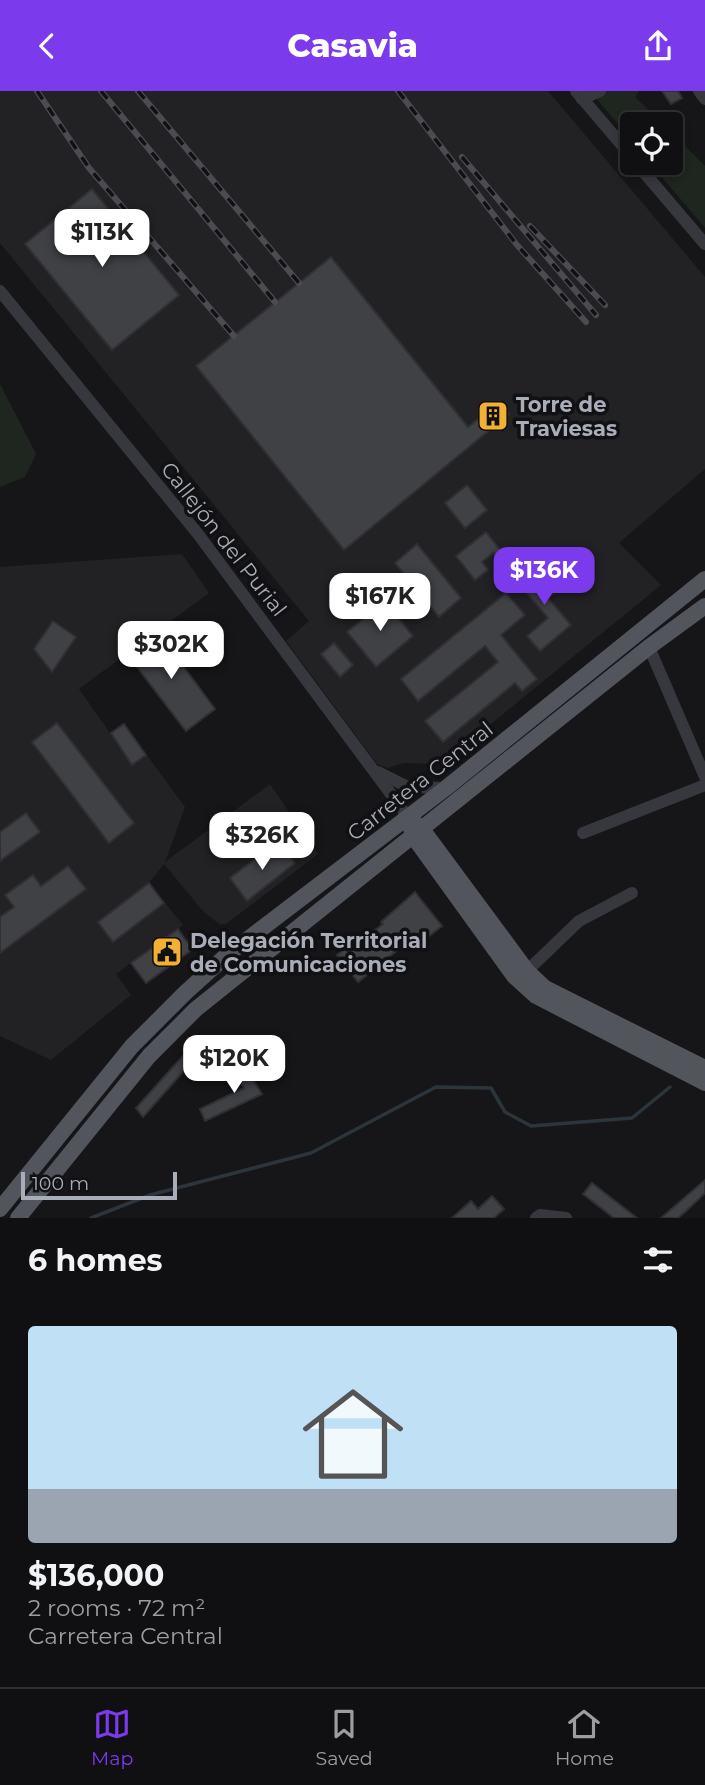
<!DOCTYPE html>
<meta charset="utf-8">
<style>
body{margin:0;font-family:Montserrat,sans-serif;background:#19191b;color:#f1f3f6;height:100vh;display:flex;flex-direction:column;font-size:26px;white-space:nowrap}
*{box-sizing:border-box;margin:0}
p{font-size:23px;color:#9c9d9f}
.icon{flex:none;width:38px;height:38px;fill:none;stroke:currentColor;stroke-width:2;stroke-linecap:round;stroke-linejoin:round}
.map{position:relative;height:1127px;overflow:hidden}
.side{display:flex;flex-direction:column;background:#101012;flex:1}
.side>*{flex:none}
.controls{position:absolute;left:620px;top:21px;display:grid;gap:14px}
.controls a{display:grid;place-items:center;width:63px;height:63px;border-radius:7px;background:#101012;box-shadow:0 4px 10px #0003,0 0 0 2px #303032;font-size:35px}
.scale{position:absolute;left:21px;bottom:18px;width:156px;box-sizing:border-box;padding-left:7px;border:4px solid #a8adb8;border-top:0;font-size:19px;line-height:24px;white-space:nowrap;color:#a8adb8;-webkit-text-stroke:5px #111113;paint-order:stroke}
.price{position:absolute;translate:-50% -60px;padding:0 16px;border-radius:14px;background:#fff;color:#222;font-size:23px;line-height:46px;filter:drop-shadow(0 2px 4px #0008)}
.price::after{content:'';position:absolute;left:50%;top:42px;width:21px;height:16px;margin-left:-10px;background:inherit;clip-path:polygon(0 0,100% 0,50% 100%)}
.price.active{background:#7c3aed;color:#fff}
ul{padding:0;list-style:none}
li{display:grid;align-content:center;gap:14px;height:371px;padding:0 28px}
li span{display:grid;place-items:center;height:217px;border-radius:7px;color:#555}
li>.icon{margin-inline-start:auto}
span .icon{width:126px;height:126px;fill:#fffc;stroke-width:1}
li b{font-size:30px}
h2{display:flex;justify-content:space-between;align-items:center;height:84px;padding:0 28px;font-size:30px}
header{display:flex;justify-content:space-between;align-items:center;height:91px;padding:0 28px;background:#7c3aed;color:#fff;font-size:32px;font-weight:800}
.menu{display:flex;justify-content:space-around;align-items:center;height:98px;border-top:2px solid #303032;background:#101012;font-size:19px;color:#9c9d9f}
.menu a{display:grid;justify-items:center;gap:4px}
.menu .active{color:#7c3aed}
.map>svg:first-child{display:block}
.built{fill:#222225}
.green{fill:#1e261f}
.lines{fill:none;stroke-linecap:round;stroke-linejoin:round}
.stream{stroke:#2c353c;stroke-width:3.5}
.building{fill:#404145;stroke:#303034;stroke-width:2}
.minor{stroke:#37383d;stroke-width:12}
.major{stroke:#53555c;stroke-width:16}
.rail-casing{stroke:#4a4c52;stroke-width:6}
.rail{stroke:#111113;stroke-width:3.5;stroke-dasharray:10;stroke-linecap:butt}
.labels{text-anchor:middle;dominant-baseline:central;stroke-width:7;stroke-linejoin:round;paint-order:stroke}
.poi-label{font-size:21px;font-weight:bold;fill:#a8adb8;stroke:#111113;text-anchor:start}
.street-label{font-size:21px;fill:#a8adb8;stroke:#111113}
</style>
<header><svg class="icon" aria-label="back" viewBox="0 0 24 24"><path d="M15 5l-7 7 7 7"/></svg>Casavia<svg class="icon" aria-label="share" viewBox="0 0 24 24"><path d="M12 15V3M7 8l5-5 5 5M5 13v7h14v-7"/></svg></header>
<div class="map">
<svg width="705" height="1127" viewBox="0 0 705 1127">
<rect width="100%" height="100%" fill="#161618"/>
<g class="built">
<polygon points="0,0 548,0 705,186 705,378 619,452 661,494 442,673 404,672 387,677 377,673 286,550 309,530 0,152"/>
<polygon points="182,463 209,502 79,598 110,642 124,633 185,716 165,771 270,693 318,763 226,833 219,833 202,819 164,773 149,792 183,834 116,883 131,904 51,969 0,945 0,476"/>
</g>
<g class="green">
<polygon points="590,0 639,0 635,6 663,33 632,33 632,50"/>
<polygon points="670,40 705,75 705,137 650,72 670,72"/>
<polygon points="0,293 36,363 25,386 0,396"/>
</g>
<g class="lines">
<polyline class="stream" points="91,1127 150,1104 311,1062 436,996 491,997 505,1021 531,1035 632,1027 670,996"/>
</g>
<g class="building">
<polygon points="662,0 678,0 682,7 671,13"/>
<polygon points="92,98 179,204 112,259 25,153"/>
<polygon points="331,166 468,336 499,311 509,323 344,459 196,275"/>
<polygon points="467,394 487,419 465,437 445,412"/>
<polygon points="486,441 505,465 499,469 493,462 482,471 488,479 475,489 456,465"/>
<polygon points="417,453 461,507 439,526 395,472"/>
<polygon points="540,473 560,497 548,507 571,534 540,560 527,545 548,527 518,492"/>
<polygon points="506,502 525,524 501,544 537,588 522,600 515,592 443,651 425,630 498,571 485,555 418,610 401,588"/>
<polygon points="380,504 413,545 376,576 347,541 376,517 371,511"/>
<polygon points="53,530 76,546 52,581 34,558"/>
<polygon points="157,540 215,618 186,640 127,563"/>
<polygon points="334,552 353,574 340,586 321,563"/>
<polygon points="57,632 134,732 109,752 32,651"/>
<polygon points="124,633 146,664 132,674 111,642"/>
<polygon points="26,722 40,741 0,770 0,741"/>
<polygon points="283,756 295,772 247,810 230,787 269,757 274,763"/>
<polygon points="68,775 86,798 0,862 0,826 14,816 5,804 33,784 41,795"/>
<polygon points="149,792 164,812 113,851 98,831"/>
<polygon points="415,801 442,835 424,849 419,842 358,891 337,864 346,857 348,860 383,833 381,831"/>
<polygon points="178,838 187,851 199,842 204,850 146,892 131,872"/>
<polygon points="200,950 207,959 189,974 143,1026 136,1017 182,966"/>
<polygon points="242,971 262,1003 205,1030 200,1018 244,997 231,978"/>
<polygon points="705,1089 705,1102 685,1121 678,1127 661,1127"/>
<polygon points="592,1092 637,1127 614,1127 583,1103"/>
<polygon points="492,1105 504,1118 494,1127 452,1127 471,1110 478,1118"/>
</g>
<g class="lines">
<g class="minor">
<polyline points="576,0 632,66"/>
<polyline points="699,0 705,8"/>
<polyline points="582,8 600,0"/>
<polyline points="636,72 705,153"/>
<polyline points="0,200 198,443 408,726"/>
<polyline points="649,556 705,686"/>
<polyline points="378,681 408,696 446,697"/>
<polyline points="583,742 705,694"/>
<polyline points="527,880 579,830 632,802"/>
<polyline points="536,1127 540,1124 566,1127"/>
</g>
<g class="major">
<polyline points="705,977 545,897 527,880 422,738 408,726 413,745 514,885 536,905 705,992"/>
<polyline points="0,1118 132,955 185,902 227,864 446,697 705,488"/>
<polyline points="18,1127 149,965 196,918 649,556 705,515"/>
</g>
<g class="rail-casing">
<g id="rail">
<polyline points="37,0 89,77 234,245"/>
<polyline points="101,0 275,211"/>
<polyline points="138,0 299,192"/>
<polyline points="398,0 517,154 586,231"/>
<polyline points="462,66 596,224"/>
<polyline points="530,135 605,214"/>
</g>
</g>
<use href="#rail" class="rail"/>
</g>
<defs>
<g id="building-square" transform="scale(1.575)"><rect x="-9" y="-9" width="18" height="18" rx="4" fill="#f2b134" stroke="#111113"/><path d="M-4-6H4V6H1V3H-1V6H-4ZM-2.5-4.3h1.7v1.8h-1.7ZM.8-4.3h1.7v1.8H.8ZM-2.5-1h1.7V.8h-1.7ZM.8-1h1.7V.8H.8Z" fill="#111"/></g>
<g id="civic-square" transform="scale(1.575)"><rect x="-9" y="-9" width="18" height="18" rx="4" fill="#f2b134" stroke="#111113"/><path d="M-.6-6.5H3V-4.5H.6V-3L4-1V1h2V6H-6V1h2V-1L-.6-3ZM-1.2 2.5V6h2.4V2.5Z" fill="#111"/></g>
</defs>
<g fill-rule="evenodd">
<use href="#building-square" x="493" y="325"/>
<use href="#civic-square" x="167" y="861"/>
</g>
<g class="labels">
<g class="poi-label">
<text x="516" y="313">Torre de<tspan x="516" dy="24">Traviesas</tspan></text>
<text x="190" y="849">Delegación Territorial<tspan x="190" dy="24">de Comunicaciones</tspan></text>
</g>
<g class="street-label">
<text transform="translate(224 448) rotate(52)">Callejón del Purial</text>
<text transform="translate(420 690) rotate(-38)">Carretera Central</text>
</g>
</g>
</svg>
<div class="controls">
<a><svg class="icon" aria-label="locate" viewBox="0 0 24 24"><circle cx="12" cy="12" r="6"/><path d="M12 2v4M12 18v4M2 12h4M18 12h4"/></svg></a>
</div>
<div class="scale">100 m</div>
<b class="price" style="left:102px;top:178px">$113K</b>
<b class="price active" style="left:544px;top:516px">$136K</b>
<b class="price" style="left:380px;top:542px">$167K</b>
<b class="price" style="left:171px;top:590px">$302K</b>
<b class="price" style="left:262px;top:781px">$326K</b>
<b class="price" style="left:234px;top:1004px">$120K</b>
</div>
<section class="side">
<h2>6 homes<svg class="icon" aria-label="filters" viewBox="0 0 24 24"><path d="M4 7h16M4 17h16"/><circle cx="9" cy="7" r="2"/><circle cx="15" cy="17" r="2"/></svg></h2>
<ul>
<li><span style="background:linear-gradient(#bfe0f5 75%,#9aa5b1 0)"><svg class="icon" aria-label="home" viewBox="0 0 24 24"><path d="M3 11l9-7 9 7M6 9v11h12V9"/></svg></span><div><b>$136,000</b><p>2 rooms · 72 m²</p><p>Carretera Central</p></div></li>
</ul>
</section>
<nav class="menu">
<a class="active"><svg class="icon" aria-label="map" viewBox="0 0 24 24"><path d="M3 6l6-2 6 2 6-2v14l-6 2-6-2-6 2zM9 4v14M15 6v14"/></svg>Map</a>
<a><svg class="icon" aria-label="saved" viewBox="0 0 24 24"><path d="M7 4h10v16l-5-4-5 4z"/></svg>Saved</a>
<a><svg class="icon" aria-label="home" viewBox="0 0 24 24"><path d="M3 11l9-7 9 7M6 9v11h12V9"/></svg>Home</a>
</nav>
